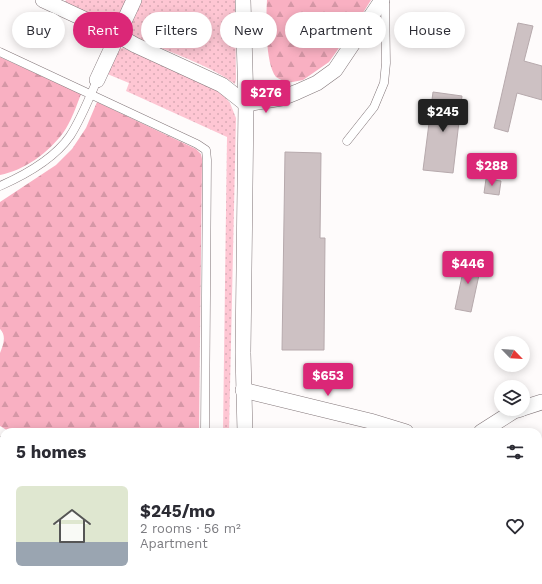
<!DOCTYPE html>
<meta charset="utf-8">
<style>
body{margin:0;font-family:"Work Sans",sans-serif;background:#f2f2f3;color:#2b2b33;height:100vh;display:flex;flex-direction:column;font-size:15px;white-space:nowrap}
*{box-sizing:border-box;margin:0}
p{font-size:13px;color:#7c7c81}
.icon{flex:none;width:22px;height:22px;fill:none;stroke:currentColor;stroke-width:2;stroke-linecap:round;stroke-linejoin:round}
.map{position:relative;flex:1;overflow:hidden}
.panel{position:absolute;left:0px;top:428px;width:542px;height:156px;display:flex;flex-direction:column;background:#fff;border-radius:12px 12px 0 0;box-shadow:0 2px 10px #0003}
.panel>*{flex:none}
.top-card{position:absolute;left:12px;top:12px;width:518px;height:36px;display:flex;gap:8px}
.needle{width:26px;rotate:115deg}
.buttons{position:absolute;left:494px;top:336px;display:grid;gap:8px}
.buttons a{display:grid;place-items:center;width:36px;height:36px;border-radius:50%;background:#fff;box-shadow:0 2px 10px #0003;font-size:20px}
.price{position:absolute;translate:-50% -34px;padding:0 9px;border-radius:4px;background:#db2777;color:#fff;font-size:13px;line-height:26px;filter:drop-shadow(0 1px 2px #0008)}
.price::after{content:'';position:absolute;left:50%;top:24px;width:12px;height:9px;margin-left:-6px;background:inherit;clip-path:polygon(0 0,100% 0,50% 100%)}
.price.selected{background:#222;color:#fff}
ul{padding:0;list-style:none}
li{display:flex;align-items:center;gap:12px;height:100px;padding:0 16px}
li+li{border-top:1px solid #e1e1e2}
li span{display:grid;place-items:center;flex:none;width:112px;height:80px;border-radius:6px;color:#555}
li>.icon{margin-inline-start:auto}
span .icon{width:48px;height:48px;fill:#fffc;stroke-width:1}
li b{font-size:17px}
h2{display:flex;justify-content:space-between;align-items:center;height:48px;padding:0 16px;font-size:17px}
.pill{padding:0 14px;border-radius:18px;background:#fff;box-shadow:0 2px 10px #0003;font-size:14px;line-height:36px}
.pill.selected{background:#db2777;color:#fff}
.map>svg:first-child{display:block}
.grass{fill:url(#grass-dots)}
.forest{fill:url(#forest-firs)}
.building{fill:#cdc1c3;stroke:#b6a9ac}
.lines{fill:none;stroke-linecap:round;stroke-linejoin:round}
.lane-casing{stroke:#827679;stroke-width:9}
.street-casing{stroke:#827679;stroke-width:16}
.lane{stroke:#fff;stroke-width:8}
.street{stroke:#fff;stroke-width:15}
</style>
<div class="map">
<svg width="542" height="584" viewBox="0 0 542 584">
<defs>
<pattern id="grass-dots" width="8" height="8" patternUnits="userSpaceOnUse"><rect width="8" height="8" fill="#fec6d3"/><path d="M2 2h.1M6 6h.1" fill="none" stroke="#d9aab5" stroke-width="1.8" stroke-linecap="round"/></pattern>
<pattern id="forest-firs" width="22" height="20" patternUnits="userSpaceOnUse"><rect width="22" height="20" fill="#f9b0c2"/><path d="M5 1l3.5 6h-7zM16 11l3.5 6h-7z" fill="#d597a6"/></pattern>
</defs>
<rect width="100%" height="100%" fill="#fefbfb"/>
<g class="grass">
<polygon points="66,0 126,0 114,25 65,2"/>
<path d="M 141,0 L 235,0 L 236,79 L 235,84 C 207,64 170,52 138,39 C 135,37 132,35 130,33 C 127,25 138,7 141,0 Z"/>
<polygon points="123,48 191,77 216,89 224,96 230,103 236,118 229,432 223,432 227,137 126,91 129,83 105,73 118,49"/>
<polygon points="0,449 4,451 4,514 0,512"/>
</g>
<g class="forest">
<path d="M 267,0 L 371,0 L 356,24 L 329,62 L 303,80 L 287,83 C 284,81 279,79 276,77 C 265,63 266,17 267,0 Z"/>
<path d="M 0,57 L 81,94 C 76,107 71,122 63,133 C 48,153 25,170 0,175 Z"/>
<path d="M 97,102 L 196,149 L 201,154 L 202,159 L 199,432 L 10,432 L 0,426 L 0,353 C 3,345 7,336 0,329 L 0,202 L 56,165 L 72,149 L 86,128 Z"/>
<polygon points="100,580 183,580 181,584 99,584"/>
</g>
<g class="building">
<polygon points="518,23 533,26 524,61 542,66 542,100 517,93 508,132 494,128"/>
<polygon points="433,92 462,96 453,173 423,170"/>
<polygon points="285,152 321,153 320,238 325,238 324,350 282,350"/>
<polygon points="486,179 501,181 499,195 484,193"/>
<polygon points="466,258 482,261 471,312 455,309"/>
</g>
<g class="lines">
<g class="lane-casing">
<g id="lane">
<polyline points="0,52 197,144 206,150 207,160 205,432"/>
<polyline points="347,141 374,107 384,83 386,63 385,0"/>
<path d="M 0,186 C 25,175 54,159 70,136 C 81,119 89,99 97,80"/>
<polyline points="0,441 4,444"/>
<polyline points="0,521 4,522"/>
<polyline points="94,584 96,580"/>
<polyline points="188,584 189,580"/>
<polyline points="331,584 332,580"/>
<polyline points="517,584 519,580"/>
</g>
</g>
<g class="street-casing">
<g id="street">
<polyline points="43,0 110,31 135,45 222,85 246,104 282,98 297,92 317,83 335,70 382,0"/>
<polyline points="243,0 246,104 243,353 245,432"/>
<polyline points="97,80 134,0"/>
<polyline points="243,390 370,421 406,432"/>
<polyline points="523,408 542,402"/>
<polyline points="481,432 514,411 521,409"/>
<polyline points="242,584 243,580"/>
<polyline points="421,584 423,580"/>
</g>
</g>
<use href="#lane" class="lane"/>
<use href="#street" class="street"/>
</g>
</svg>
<div class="buttons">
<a><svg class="needle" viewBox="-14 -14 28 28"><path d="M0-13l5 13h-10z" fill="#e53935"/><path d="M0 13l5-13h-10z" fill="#7c7c81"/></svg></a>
<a><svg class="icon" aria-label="layers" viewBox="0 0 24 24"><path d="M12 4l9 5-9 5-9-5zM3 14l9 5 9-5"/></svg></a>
</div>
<b class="price" style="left:266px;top:114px">$276</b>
<b class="price selected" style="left:443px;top:133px">$245</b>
<b class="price" style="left:492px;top:187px">$288</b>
<b class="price" style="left:468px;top:285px">$446</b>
<b class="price" style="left:328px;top:397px">$653</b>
<div class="top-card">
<a class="pill">Buy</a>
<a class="pill selected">Rent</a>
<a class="pill">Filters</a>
<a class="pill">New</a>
<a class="pill">Apartment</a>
<a class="pill">House</a>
</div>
<section class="panel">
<h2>5 homes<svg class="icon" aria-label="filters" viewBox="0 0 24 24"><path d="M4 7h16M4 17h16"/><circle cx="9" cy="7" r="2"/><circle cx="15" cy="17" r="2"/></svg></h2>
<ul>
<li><span style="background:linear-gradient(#dfe7d0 70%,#9aa5b1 0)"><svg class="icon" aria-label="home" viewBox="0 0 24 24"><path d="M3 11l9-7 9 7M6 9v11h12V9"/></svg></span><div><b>$245/mo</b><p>2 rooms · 56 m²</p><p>Apartment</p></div><svg class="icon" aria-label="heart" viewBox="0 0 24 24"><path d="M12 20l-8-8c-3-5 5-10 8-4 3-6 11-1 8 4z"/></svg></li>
</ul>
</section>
</div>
